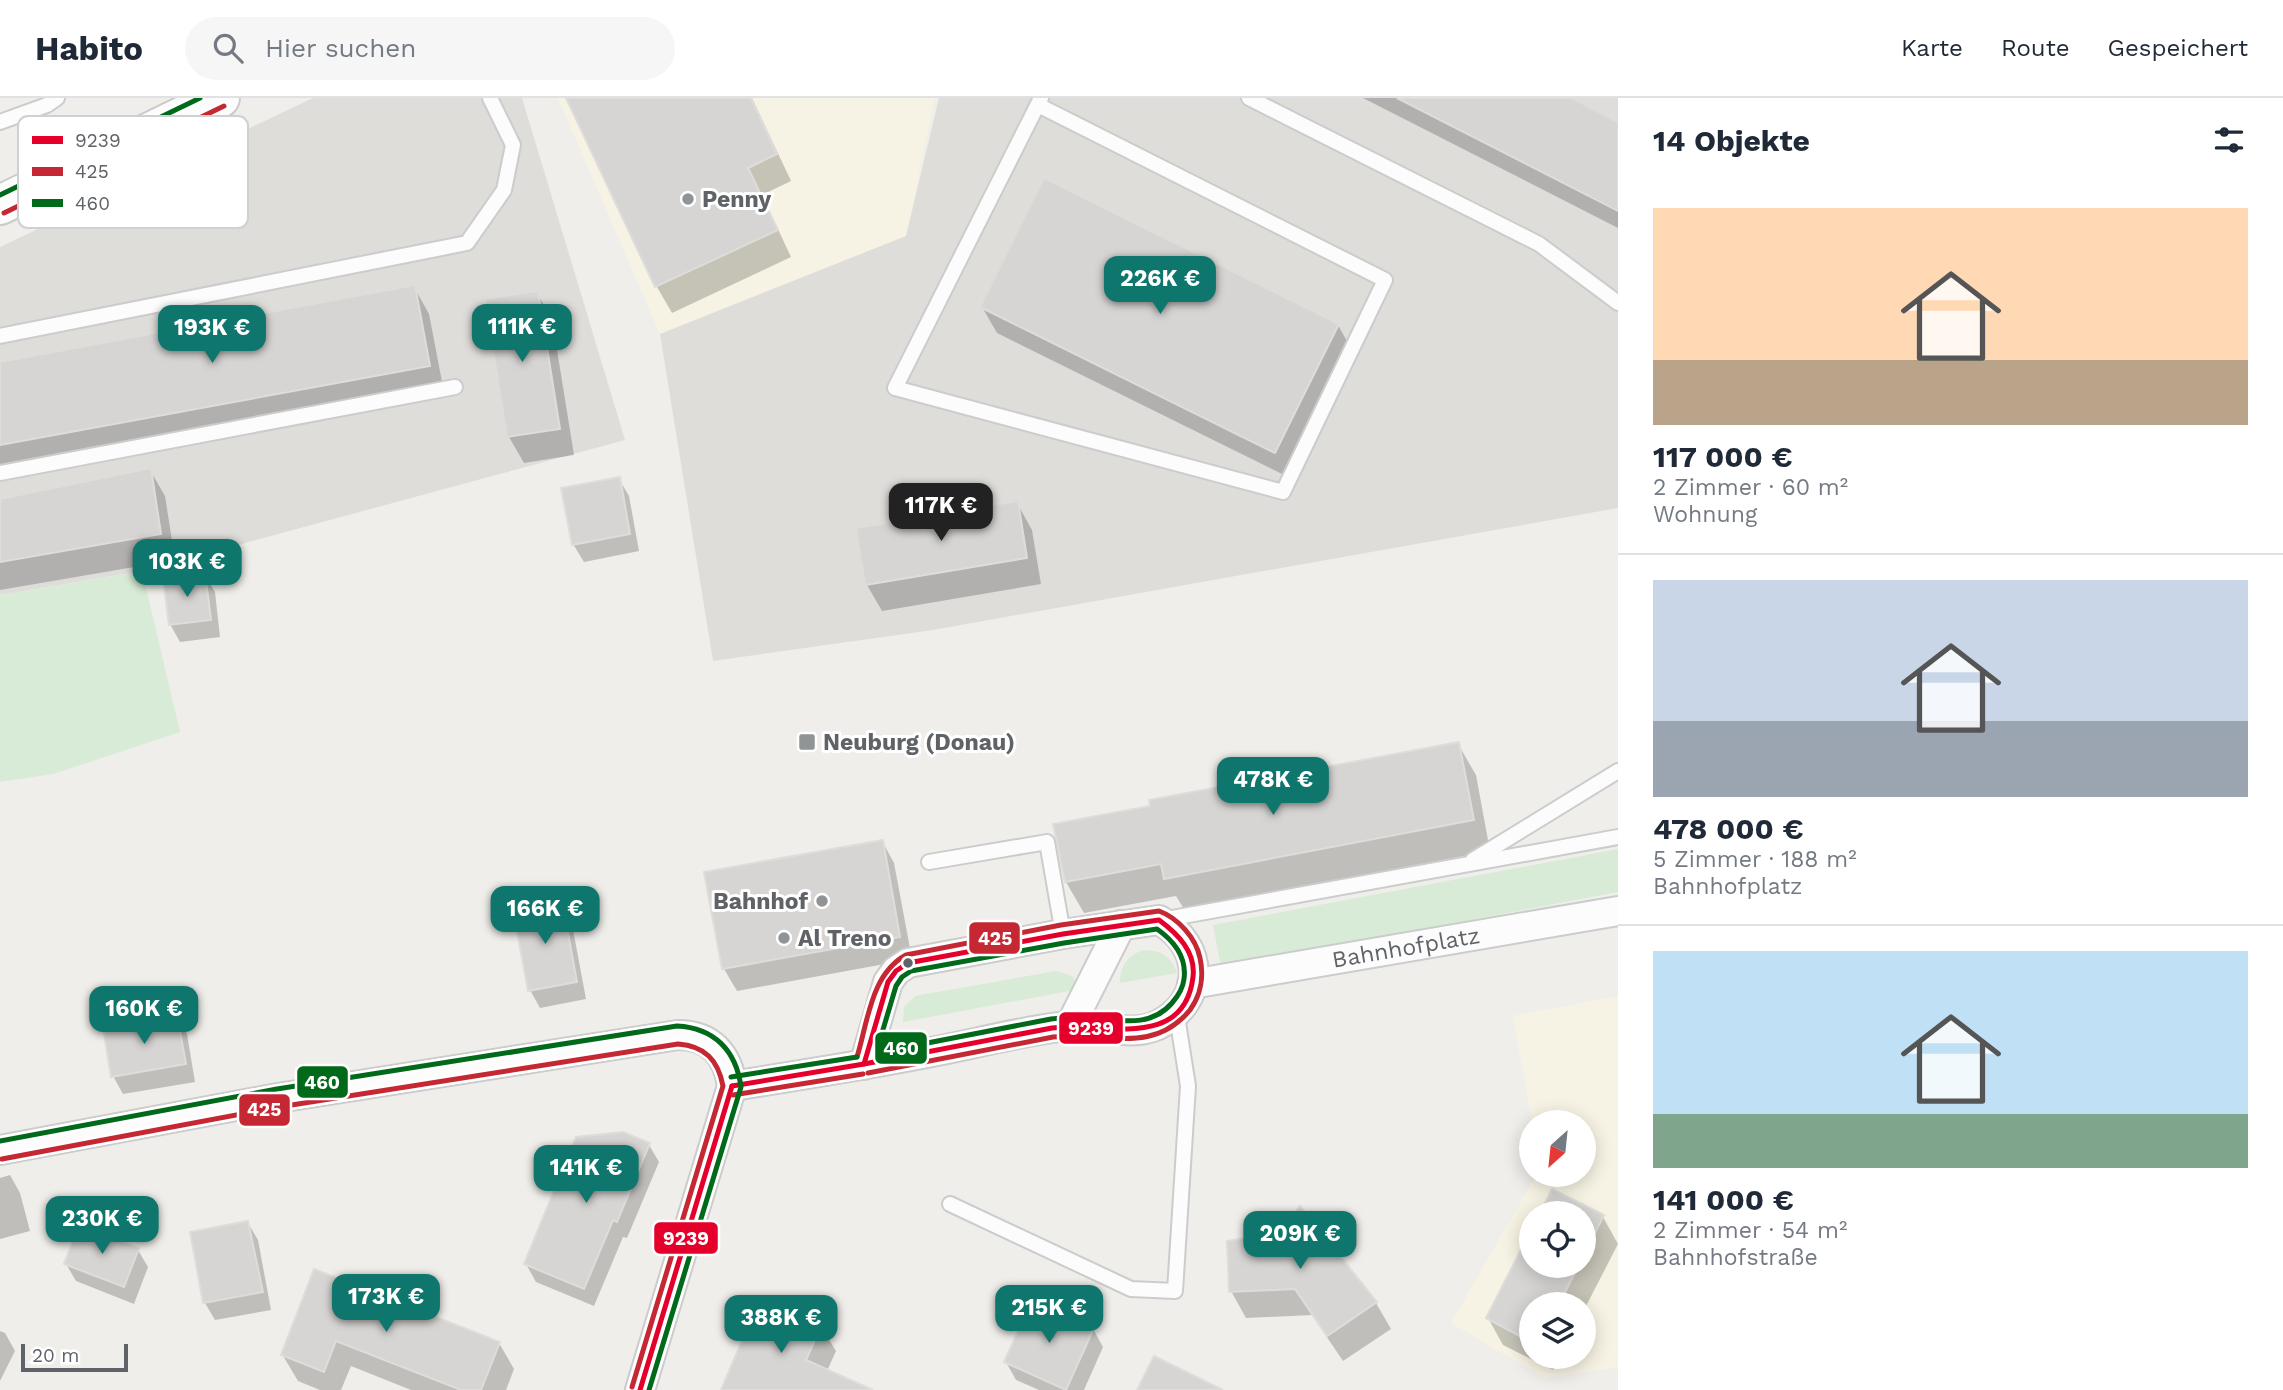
<!DOCTYPE html>
<html lang="de">
<meta charset="utf-8">
<style>
body{margin:0;font-family:"Work Sans",sans-serif;background:#f6f6f7;color:#1f2937;height:100vh;display:flex;flex-direction:column;font-size:26px;white-space:nowrap}
*{box-sizing:border-box;margin:0}
p{font-size:23px;color:#747a83}
.icon{flex:none;width:38px;height:38px;fill:none;stroke:currentColor;stroke-width:2;stroke-linecap:round;stroke-linejoin:round}
.map{position:relative;flex:1;overflow:hidden}
.sheet{display:flex;flex-direction:column;background:#fff;width:665px}
.sheet>*{flex:none}
.needle{width:46px;rotate:207deg}
.buttons{position:absolute;left:1519px;top:1012px;display:grid;gap:14px}
.buttons a{display:grid;place-items:center;width:77px;height:77px;border-radius:50%;background:#fff;box-shadow:0 4px 18px #0003;font-size:35px}
.scale{position:absolute;left:21px;bottom:18px;width:107px;box-sizing:border-box;padding-left:7px;border:4px solid #5f6368;border-top:0;font-size:19px;line-height:24px;white-space:nowrap;color:#5f6368;-webkit-text-stroke:5px #fff;paint-order:stroke}
.price{position:absolute;translate:-50% -60px;padding:0 16px;border-radius:14px;background:#0f766e;color:#fff;font-size:23px;line-height:46px;filter:drop-shadow(0 2px 4px #0008)}
.price::after{content:'';position:absolute;left:50%;top:42px;width:21px;height:16px;margin-left:-10px;background:inherit;clip-path:polygon(0 0,100% 0,50% 100%)}
.price.selected{background:#222;color:#fff}
ul{padding:0;list-style:none}
li{display:grid;align-content:center;gap:14px;height:371px;padding:0 35px}
li+li{border-top:2px solid #e0e1e3}
li span{display:grid;place-items:center;height:217px;border-radius:0px;color:#555}
li>.icon{margin-inline-start:auto}
span .icon{width:126px;height:126px;fill:#fffc;stroke-width:1}
li b{font-size:30px}
h2{display:flex;justify-content:space-between;align-items:center;height:84px;padding:0 35px;font-size:30px}
header{display:flex;align-items:center;gap:42px;box-sizing:border-box;height:98px;padding:0 35px;background:#fff;border-bottom:2px solid #e0e1e3}
header strong{font-size:33px}
nav{display:flex;gap:38px;margin-inline-start:auto;font-size:24px}
.search{width:490px;height:63px;background:#f6f6f7;display:flex;align-items:center;gap:18px;box-sizing:border-box;padding:0 24px;border-radius:38px;color:#747a83;font-size:26px}
main{display:flex;flex:1;min-height:0}
.map>svg:first-child{display:block}
.commercial{fill:#f7f3e4;fill-rule:evenodd}
.industrial{fill:#dfddda}
.green{fill:#d8ebd6}
.shadow{fill:#0003}
.building{fill:#d6d5d3;stroke:#deddd9;stroke-width:2}
.lines{fill:none;stroke-linecap:round;stroke-linejoin:round}
.service-casing{stroke:#cbcccc;stroke-width:18}
.minor-casing{stroke:#cbcccc;stroke-width:32}
.secondary-casing{stroke:#cacacb;stroke-width:42}
.service{stroke:#fdfcfc;stroke-width:14}
.minor{stroke:#fdfcfc;stroke-width:28}
.secondary{stroke:#fdfcfc;stroke-width:38}
.bus-1-casing{stroke:#fff;stroke-width:10}
.bus-2-casing{stroke:#fff;stroke-width:10}
.bus-3-casing{stroke:#fff;stroke-width:10}
.bus-1{stroke:#e4002b;stroke-width:5}
.bus-2{stroke:#c52833;stroke-width:5}
.bus-3{stroke:#01691a;stroke-width:5}
.poi-dot{fill:#919496;stroke:#fff;stroke-width:2.5}
.bus-dot{fill:#5f6368;stroke:#fff;stroke-width:2.5}
.labels{text-anchor:middle;dominant-baseline:central;stroke-width:6;stroke-linejoin:round;paint-order:stroke}
.poi-label{font-size:23px;font-weight:bold;fill:#5f6368;stroke:#fff;text-anchor:start}
.street-label{font-size:23px;fill:#5f6368;stroke:#fff}
.key{fill:#fff;stroke:#cfd0d2;stroke-width:2}
.key-label{font-size:19px;fill:#5f6368}
.line-badge{stroke:#fff;stroke-width:2.5}
.badge-label{font-size:19px;text-anchor:middle;font-weight:bold;fill:#fff}
</style>
<header>
<strong>Habito</strong>
<div class="search"><svg class="icon" aria-label="search" viewBox="0 0 24 24"><circle cx="10" cy="10" r="6"/><path d="M15 15l6 6"/></svg>Hier suchen</div>
<nav><a>Karte</a><a>Route</a><a>Gespeichert</a></nav>
</header>
<main>
<div class="map">
<svg width="1618" height="1292" viewBox="0 0 1618 1292">
<rect width="100%" height="100%" fill="#efeeea"/>
<g class="commercial">
<polygon points="558,0 935,0 906,138 660,236"/>
<path d="M 1618,898 L 1618,1269 L 1545,1280 L 1451,1225 L 1537,1076 L 1584,1076 L 1584,1024 L 1532,1024 L 1513,918 ZM 1531,1115 L 1584,1115 L 1584,1167 L 1531,1167 ZM 1531,1206 L 1584,1206 L 1584,1258 L 1531,1258 Z"/>
</g>
<g class="industrial">
<polygon points="313,0 522,0 625,342 142,473 0,497 0,149"/>
<polygon points="939,0 1618,0 1618,410 933,532 713,563 660,236 906,138"/>
</g>
<g class="green">
<polygon points="142,473 180,634 53,676 0,684 0,497"/>
<polygon points="1618,751 1618,794 1221,869 1213,827"/>
<path d="M 1143,852 C 1161,852 1171,858 1177,875 L 1120,885 C 1120,868 1127,858 1143,852 Z"/>
<polygon points="1056,873 1072,878 1080,891 903,924 904,909 915,898"/>
</g>
<g class="shadow">
<polygon points="568,0 752,0 791,83 762,97 791,159 672,215 657,189"/>
<polygon points="1363,0 1568,0 1618,25 1618,130"/>
<polygon points="414,189 429,216 444,294 0,376 0,266"/>
<polygon points="537,195 552,221 574,357 524,365 509,339 487,203"/>
<polygon points="982,209 1338,227 1353,254 1290,380 997,235"/>
<polygon points="150,372 165,398 175,462 0,492 0,403"/>
<polygon points="619,381 629,398 639,453 584,464 573,446"/>
<polygon points="1017,405 1032,432 1041,486 882,513 867,487 858,431"/>
<polygon points="204,476 215,494 220,539 180,544 170,526"/>
<polygon points="1458,646 1476,677 1490,753 1184,811 1176,798 1084,815 1066,784"/>
<polygon points="882,743 894,765 912,861 737,893 724,871 706,775"/>
<polygon points="561,804 571,821 586,901 540,910 530,892"/>
<polygon points="176,919 187,936 195,984 123,996 113,978"/>
<polygon points="649,1047 659,1064 627,1140 623,1139 594,1208 536,1184 526,1166"/>
<polygon points="10,1077 20,1095 30,1133 0,1141 0,1080"/>
<polygon points="1553,1093 1603,1119 1618,1146 1584,1212 1584,1206 1531,1206 1531,1258 1560,1258 1553,1272 1503,1247 1488,1220 1531,1136 1531,1167 1584,1167 1584,1115"/>
<polygon points="1300,1111 1376,1205 1391,1231 1343,1263 1312,1217 1246,1220 1231,1193 1282,1136"/>
<polygon points="248,1125 258,1142 271,1212 215,1222 205,1205 192,1135"/>
<polygon points="138,1152 148,1169 134,1206 76,1183 66,1166"/>
<polygon points="315,1173 499,1245 514,1271 506,1292 411,1292 351,1268 341,1292 320,1292 298,1283 282,1256"/>
<polygon points="820,1227 836,1253 827,1273 869,1292 723,1292"/>
<polygon points="1093,1231 1103,1249 1084,1292 1039,1292 1016,1282 1006,1264"/>
<polygon points="0,1233 5,1235 15,1253 0,1283"/>
</g>
<g class="building">
<polygon points="566,0 751,0 777,56 748,70 778,132 655,189"/>
<polygon points="1397,0 1572,0 1618,24 1618,113"/>
<polygon points="1044,80 1339,226 1275,355 980,209"/>
<polygon points="415,187 430,268 0,347 0,264"/>
<polygon points="538,193 560,331 507,339 485,201"/>
<polygon points="151,370 161,436 0,464 0,401"/>
<polygon points="620,379 630,436 572,447 561,390"/>
<polygon points="1018,403 1027,460 865,487 856,430"/>
<polygon points="205,475 211,522 169,527 163,480"/>
<polygon points="1459,644 1474,722 1164,781 1161,766 1065,784 1053,726 1150,708 1149,702"/>
<polygon points="883,742 900,839 722,871 704,774"/>
<polygon points="562,802 577,884 528,893 513,811"/>
<polygon points="177,917 186,966 111,979 103,929"/>
<polygon points="623,1034 650,1045 617,1124 613,1122 584,1191 524,1166 576,1039"/>
<polygon points="1552,1091 1604,1117 1584,1157 1584,1115 1540,1115"/>
<polygon points="1300,1108 1377,1204 1327,1238 1295,1191 1229,1194 1227,1143 1281,1134"/>
<polygon points="248,1123 263,1194 203,1205 190,1134"/>
<polygon points="79,1127 139,1150 124,1189 64,1166"/>
<polygon points="1531,1132 1531,1167 1579,1167 1559,1206 1531,1206 1531,1244 1486,1220"/>
<polygon points="314,1171 500,1244 481,1292 461,1292 336,1243 324,1274 281,1257"/>
<polygon points="760,1200 822,1226 806,1262 873,1292 721,1292"/>
<polygon points="1032,1202 1094,1230 1066,1292 1004,1264"/>
<polygon points="1154,1258 1223,1292 1137,1292"/>
</g>
<g class="lines">
<g class="service-casing">
<g id="service">
<polyline points="1249,0 1539,146 1618,205"/>
<polyline points="1038,7 1385,182 1283,394 895,290 1041,0"/>
<polyline points="0,24 47,7 57,0"/>
<polyline points="0,238 467,145 504,92 513,47 490,0"/>
<polyline points="0,375 455,289"/>
<polyline points="1473,762 1618,673"/>
<polyline points="929,764 1047,744 1063,836"/>
<polyline points="1161,822 1618,739"/>
<polyline points="950,1106 1131,1191 1175,1193 1188,988 1176,912"/>
</g>
</g>
<g class="minor-casing">
<g id="minor">
<path id="s1" d="M 1192,886 L 1618,813"/>
<polyline points="1070,928 1121,827"/>
<path d="M 732,988 C 802,977 872,966 942,952 C 983,944 1026,932 1068,928 C 1096,925 1130,940 1158,927 C 1206,903 1205,847 1159,822 L 1063,836 L 908,865 L 896,873 L 888,884 L 864,967"/>
<path d="M 0,1052 L 278,1000 L 678,937 C 711,937 728,957 732,988 L 640,1292"/>
</g>
</g>
<g class="secondary-casing">
<polyline id="secondary" points="0,107 220,0"/>
</g>
<use href="#service" class="service"/>
<use href="#minor" class="minor"/>
<use href="#secondary" class="secondary"/>
<g class="bus-1-casing">
<g id="bus-1">
<path d="M 1159,822 C 1178,836 1196,854 1193,879 C 1184,954 1101,924 1052,930 L 864,966 L 888,884 L 896,873 L 908,865 L 1063,836 Z"/>
<polyline points="732,988 864,966"/>
<polyline points="640,1292 732,988"/>
</g>
</g>
<g class="bus-2-casing">
<g id="bus-2">
<polyline points="4,115 224,8"/>
<path d="M 857,959 C 868,923 871,876 906,857 L 1061,827 L 1159,813 C 1178,820 1196,840 1200,860 C 1204,878 1201,897 1190,912 C 1152,958 1104,933 1053,939 L 868,975"/>
<polyline points="733,997 863,976"/>
<path d="M 2,1061 L 279,1009 L 678,946 C 705,948 718,962 723,988 L 632,1289"/>
</g>
</g>
<g class="bus-3-casing">
<g id="bus-3">
<polyline points="0,97 200,0"/>
<path d="M 1157,831 C 1174,843 1187,859 1184,881 C 1183,891 1178,898 1172,905 C 1147,934 1111,919 1079,919 C 1069,919 1060,920 1051,921 L 876,955 L 896,888 L 902,879 L 911,873 L 1064,845 Z"/>
<polyline points="731,979 857,959"/>
<path d="M 0,1043 L 277,991 L 677,928 C 714,930 736,952 741,989 L 649,1292"/>
</g>
</g>
<use href="#bus-1" class="bus-1"/>
<use href="#bus-2" class="bus-2"/>
<use href="#bus-3" class="bus-3"/>
</g>
<g class="poi-dot">
<circle cx="688" cy="101" r="7"/>
<rect x="798" y="635" width="18" height="18" rx="3.5"/>
<circle cx="822" cy="803" r="7"/>
<circle cx="784" cy="840" r="7"/>
</g>
<circle class="bus-dot" cx="908" cy="865" r="6"/>
<g class="labels">
<g class="poi-label">
<text x="702" y="101">Penny</text>
<text x="823" y="644">Neuburg (Donau)</text>
<text x="808" y="803" text-anchor="end">Bahnhof</text>
<text x="798" y="840">Al Treno</text>
</g>
<g class="street-label">
<text stroke="none"><textPath href="#s1" startOffset="217">Bahnhofplatz</textPath></text>
</g>
</g>
<rect x="18" y="18" width="230" height="112" rx="10" class="key"/>
<rect x="32" y="38" width="31" height="8" fill="#e4002b"/>
<rect x="32" y="69" width="31" height="9" fill="#c52833"/>
<rect x="32" y="101" width="31" height="8" fill="#01691a"/>
<g class="key-label">
<text x="75" y="49">9239</text>
<text x="75" y="80">425</text>
<text x="75" y="112">460</text>
</g>
<g class="line-badge">
<rect x="968" y="823" width="53" height="34" rx="7" fill="#c52833"/>
<rect x="1058" y="913" width="66" height="34" rx="7" fill="#e4002b"/>
<rect x="874" y="933" width="54" height="34" rx="7" fill="#01691a"/>
<rect x="296" y="967" width="53" height="34" rx="7" fill="#01691a"/>
<rect x="238" y="995" width="53" height="34" rx="7" fill="#c52833"/>
<rect x="653" y="1123" width="66" height="34" rx="7" fill="#e4002b"/>
</g>
<g class="badge-label">
<text x="995" y="847">425</text>
<text x="1091" y="937">9239</text>
<text x="901" y="957">460</text>
<text x="322" y="991">460</text>
<text x="264" y="1018">425</text>
<text x="686" y="1147">9239</text>
</g>
</svg>
<div class="buttons">
<a><svg class="needle" viewBox="-14 -14 28 28"><path d="M0-13l5 13h-10z" fill="#e53935"/><path d="M0 13l5-13h-10z" fill="#747a83"/></svg></a>
<a><svg class="icon" aria-label="locate" viewBox="0 0 24 24"><circle cx="12" cy="12" r="6"/><path d="M12 2v4M12 18v4M2 12h4M18 12h4"/></svg></a>
<a><svg class="icon" aria-label="layers" viewBox="0 0 24 24"><path d="M12 4l9 5-9 5-9-5zM3 14l9 5 9-5"/></svg></a>
</div>
<div class="scale">20 m</div>
<b class="price" style="left:1160px;top:218px">226K €</b>
<b class="price" style="left:522px;top:266px">111K €</b>
<b class="price" style="left:212px;top:267px">193K €</b>
<b class="price selected" style="left:941px;top:445px">117K €</b>
<b class="price" style="left:187px;top:501px">103K €</b>
<b class="price" style="left:1273px;top:719px">478K €</b>
<b class="price" style="left:545px;top:848px">166K €</b>
<b class="price" style="left:144px;top:948px">160K €</b>
<b class="price" style="left:586px;top:1107px">141K €</b>
<b class="price" style="left:102px;top:1158px">230K €</b>
<b class="price" style="left:1300px;top:1173px">209K €</b>
<b class="price" style="left:386px;top:1236px">173K €</b>
<b class="price" style="left:1049px;top:1247px">215K €</b>
<b class="price" style="left:781px;top:1257px">388K €</b>
</div>
<section class="sheet">
<h2>14 Objekte<svg class="icon" aria-label="filters" viewBox="0 0 24 24"><path d="M4 7h16M4 17h16"/><circle cx="9" cy="7" r="2"/><circle cx="15" cy="17" r="2"/></svg></h2>
<ul>
<li><span style="background:linear-gradient(#ffd9b3 70%,#b9a48a 0)"><svg class="icon" aria-label="home" viewBox="0 0 24 24"><path d="M3 11l9-7 9 7M6 9v11h12V9"/></svg></span><div><b>117 000 €</b><p>2 Zimmer · 60 m²</p><p>Wohnung</p></div></li>
<li><span style="background:linear-gradient(#c9d6e8 65%,#9aa5b1 0)"><svg class="icon" aria-label="home" viewBox="0 0 24 24"><path d="M3 11l9-7 9 7M6 9v11h12V9"/></svg></span><div><b>478 000 €</b><p>5 Zimmer · 188 m²</p><p>Bahnhofplatz</p></div></li>
<li><span style="background:linear-gradient(#bfe0f5 75%,#7fa58c 0)"><svg class="icon" aria-label="home" viewBox="0 0 24 24"><path d="M3 11l9-7 9 7M6 9v11h12V9"/></svg></span><div><b>141 000 €</b><p>2 Zimmer · 54 m²</p><p>Bahnhofstraße</p></div></li>
</ul>
</section>
</main>
